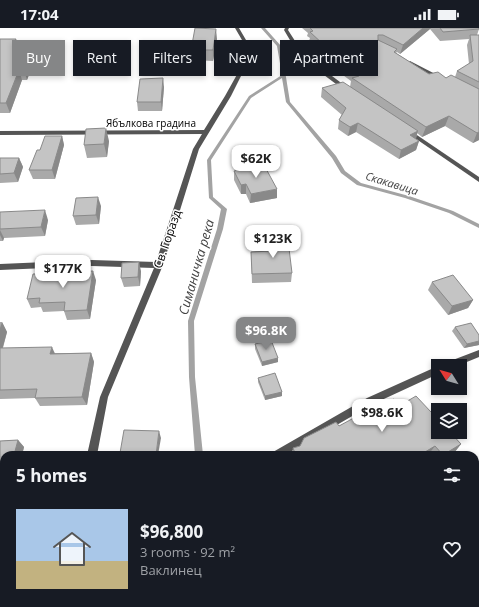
<!DOCTYPE html>
<meta charset="utf-8">
<style>
body{margin:0;font-family:"Open Sans",sans-serif;background:#242831;color:#f1f3f6;height:100vh;display:flex;flex-direction:column;font-size:15px;white-space:nowrap}
*{box-sizing:border-box;margin:0}
p{font-size:13px;color:#9ea1a6}
.icon{flex:none;width:22px;height:22px;fill:none;stroke:currentColor;stroke-width:2;stroke-linecap:round;stroke-linejoin:round}
.map{position:relative;flex:1;overflow:hidden}
.panel{position:absolute;left:0px;top:423px;width:479px;height:156px;display:flex;flex-direction:column;background:#171b24;border-radius:12px 12px 0 0;box-shadow:0 2px 6px #0003}
.panel>*{flex:none}
.hud{position:absolute;left:12px;top:12px;width:455px;height:36px;display:flex;gap:8px}
.needle{width:26px;rotate:307deg}
.buttons{position:absolute;left:431px;top:331px;display:grid;gap:8px}
.buttons a{display:grid;place-items:center;width:36px;height:36px;border-radius:0px;background:#171b24;box-shadow:0 2px 6px #0003;font-size:20px}
.price{position:absolute;translate:-50% -34px;padding:0 9px;border-radius:8px;background:#fff;color:#222;font-size:13px;line-height:26px;filter:drop-shadow(0 1px 2px #0008)}
.price::after{content:'';position:absolute;left:50%;top:24px;width:12px;height:9px;margin-left:-6px;background:inherit;clip-path:polygon(0 0,100% 0,50% 100%)}
.price.on{background:#858687;color:#fff}
ul{padding:0;list-style:none}
li{display:flex;align-items:center;gap:12px;height:100px;padding:0 16px}
li+li{border-top:1px solid #363941}
li span{display:grid;place-items:center;flex:none;width:112px;height:80px;border-radius:0px;color:#555}
li>.icon{margin-inline-start:auto}
span .icon{width:48px;height:48px;fill:#fffc;stroke-width:1}
li b{font-size:17px}
h2{display:flex;justify-content:space-between;align-items:center;height:48px;padding:0 16px;font-size:17px}
.chip{padding:0 14px;border-radius:0px;background:#171b24;box-shadow:0 2px 6px #0003;font-size:14px;line-height:36px}
.chip.on{background:#858687;color:#fff}
.status{display:flex;justify-content:space-between;align-items:center;height:28px;padding:0 20px;background:#171b24;direction:ltr}
.status svg{height:11px;fill:currentColor}
.map>svg:first-child{display:block}
.lines{fill:none;stroke-linecap:round;stroke-linejoin:round}
.stream{fill:#a3a3a3;fill-rule:evenodd}
.service{fill:#555;fill-rule:evenodd}
.minor{fill:#555;fill-rule:evenodd}
.wall{fill:#a9a9a9;fill-rule:evenodd}
.shaded-wall{fill:#898989}
.building{fill:#c4c4c4;stroke:#898989}
.labels{text-anchor:middle;dominant-baseline:central;stroke-width:3;stroke-linejoin:round;paint-order:stroke}
.far-street-label{font-size:10px;fill:#000;stroke:#fff}
.far-water-label{font-size:11px;font-style:italic;fill:#444;stroke:#fff}
.street-label{font-size:12px;fill:#000;stroke:#fff}
.water-label{font-size:13px;font-style:italic;fill:#444;stroke:#fff}
</style>
<div class="status"><b>17:04</b><svg viewBox="0 0 49 12"><path d="M0 12V9h3v3zM5 12V6h3v6zM10 12V3h3v9zM15 12V0h3v12zM26 1h20v11H26zM47 4h2v5h-2z"/></svg></div>
<div class="map">
<svg width="479" height="579" viewBox="0 0 479 579">
<rect width="100%" height="100%" fill="#fff"/>
<g class="lines">
<g class="stream">
<polygon points="261,0 265,0 281,18 290,74 336,128 345,143 361,155 409,168 453,183 479,196 479,200 449,185 405,170 357,157 341,145 332,130 286,74 282,50 251,70 211,132 213,169 227,181 223,201 194,293 195,349 203,427 195,427 189,349 188,293 217,201 221,181 209,170 207,132 249,68 282,47 277,18"/>
<rect x="170" y="575" width="8" height="4"/>
</g>
<polygon class="service" points="406,33 410,33 443,50 438,51 406,35"/>
<g class="minor">
<polygon points="235,0 239,0 246,12 248,34 231,68 199,121 163,237 108,369 97,427 87,427 100,369 154,240 92,238 0,242 0,236 92,232 156,234 193,121 202,106 0,107 0,103 204,102 225,68 244,34 242,12"/>
<polygon points="285,0 289,0 288,2 304,27 348,60 348,62 344,62 300,29 284,2"/>
<polygon points="408,101 479,149 479,154 406,104 405,103"/>
<polygon points="479,322 479,329 457,338 444,338 445,335"/>
<polygon points="438,338 438,346 373,376 285,427 271,427 273,424 367,370"/>
<rect x="0" y="512" width="4" height="10"/>
<polygon points="52,575 64,575 63,579 51,579"/>
</g>
</g>
<g class="wall">
<path d="M 302,0 L 478,0 L 479,1 L 477,7 L 479,7 L 479,112 L 473,115 L 445,98 L 422,109 L 417,105 L 416,111 L 419,113 L 416,122 L 399,131 L 356,104 L 348,108 L 338,101 L 339,92 L 342,87 L 321,69 L 322,60 L 350,59 L 351,53 L 317,28 L 318,22 L 309,13 L 310,10 L 307,8 L 308,5 ZM 430,1 L 440,13 L 469,11 L 467,17 L 469,36 L 457,43 L 455,49 L 446,50 L 429,46 L 396,25 L 397,24 L 400,26 Z"/>
<polygon points="0,11 16,11 17,16 37,25 27,52 22,52 10,85 0,85"/>
<polygon points="217,11 213,33 192,32 191,22"/>
<polygon points="164,59 162,83 138,83 137,74"/>
<polygon points="62,108 64,117 55,151 33,151 29,142 40,122"/>
<polygon points="109,113 107,129 87,130 84,117"/>
<polygon points="0,130 19,130 23,139 18,154 0,155"/>
<polygon points="234,143 277,170 250,175 246,166 241,166 234,152"/>
<polygon points="101,178 99,196 76,197 73,188"/>
<polygon points="0,184 48,192 45,208 4,210 3,213 0,213"/>
<polygon points="271,212 292,245 291,254 252,255 251,224 270,223"/>
<polygon points="141,243 140,258 124,259 121,250"/>
<polygon points="96,252 90,291 67,292 64,283 43,284 41,279 31,280 27,271"/>
<polygon points="432,254 473,272 468,280 448,287 428,262"/>
<polygon points="0,294 2,294 7,304 3,320 55,325 91,325 94,334 87,377 40,378 35,370 0,371"/>
<polygon points="455,299 479,307 479,317 464,320 452,303"/>
<polygon points="255,316 278,330 278,334 262,338 255,321"/>
<polygon points="258,350 282,364 282,368 265,372 258,354"/>
<polygon points="376,381 431,384 461,416 454,425 451,427 430,427 429,426 292,427 293,420 300,418 339,398"/>
<polygon points="18,412 24,419 22,427 4,427 4,461 0,461 0,413"/>
<polygon points="445,575 470,575 464,579 451,579"/>
</g>
<g class="shaded-wall">
<polygon points="423,0 431,0 430,1 400,26 403,17"/>
<polygon points="216,1 217,11 213,33 213,22"/>
<polygon points="16,11 19,21 13,16"/>
<polygon points="34,16 37,25 27,52 24,42"/>
<polygon points="19,42 22,52 10,85 6,75"/>
<polygon points="163,50 164,59 162,83 161,74"/>
<polygon points="449,88 445,98 422,109 426,99"/>
<polygon points="358,95 356,104 348,108 350,99"/>
<polygon points="106,100 109,113 107,129 104,116"/>
<polygon points="418,103 415,113 410,107"/>
<polygon points="479,104 479,112 473,115 477,105"/>
<polygon points="62,108 64,117 55,151 52,142"/>
<polygon points="419,113 416,122 399,131 401,122"/>
<polygon points="19,130 23,139 18,154 14,145"/>
<polygon points="246,156 246,166 241,166 241,157"/>
<polygon points="277,161 277,170 250,175 251,166"/>
<polygon points="98,169 101,178 99,196 96,187"/>
<polygon points="45,182 48,192 45,208 41,199"/>
<polygon points="0,202 4,210 3,213 0,207"/>
<polygon points="139,234 141,243 140,258 138,249"/>
<polygon points="93,243 96,252 90,291 87,282"/>
<polygon points="473,272 468,280 448,287 452,278"/>
<polygon points="2,294 7,304 0,329 0,300"/>
<polygon points="479,313 479,317 464,320 467,316"/>
<polygon points="52,319 56,328 50,326"/>
<polygon points="91,325 94,334 87,377 82,369"/>
<polygon points="278,330 278,334 262,338 262,334"/>
<polygon points="282,364 282,368 265,372 265,368"/>
<polygon points="159,403 161,410 158,427 156,427"/>
<polygon points="18,412 24,419 22,427 14,427"/>
<polygon points="461,416 454,425 451,427 443,427"/>
<polygon points="435,418 428,427 420,427"/>
<polygon points="15,575 28,575 27,579 14,579"/>
</g>
<g class="building">
<polygon points="195,0 216,1 213,22 191,22"/>
<polygon points="310,0 423,0 403,17 383,7 378,7 378,12 397,21 394,24 429,46 438,44 446,50 451,47 479,61 479,104 477,105 449,88 426,99 352,50 359,48 318,19 324,17 310,4 313,3"/>
<polygon points="440,0 478,0 479,1 443,4"/>
<polygon points="470,7 479,7 479,54 457,43 473,33"/>
<polygon points="0,11 16,11 13,16 34,16 24,42 19,42 6,75 0,75"/>
<polygon points="163,50 161,74 137,74 140,51"/>
<polygon points="343,54 418,103 410,107 419,113 401,122 358,95 350,99 339,92 346,80 322,60"/>
<polygon points="106,100 104,116 84,117 86,101"/>
<polygon points="45,108 62,108 52,142 29,142 37,122 40,122"/>
<polygon points="0,130 19,130 14,145 0,146"/>
<polygon points="264,137 277,161 251,166 246,156 241,157 234,143"/>
<polygon points="98,169 96,187 73,188 76,170"/>
<polygon points="45,182 41,199 0,201 0,184"/>
<polygon points="271,212 288,212 292,245 252,246 251,224 272,223"/>
<polygon points="139,234 138,249 121,250 122,235"/>
<polygon points="93,243 87,282 64,283 65,274 39,275 40,270 27,271 33,246"/>
<polygon points="453,247 473,272 452,278 432,254"/>
<polygon points="471,295 479,307 479,313 467,316 455,299"/>
<polygon points="271,312 278,330 262,334 255,316"/>
<polygon points="52,319 50,326 91,325 82,369 35,370 37,361 0,362 0,320"/>
<polygon points="275,345 282,364 265,368 258,350"/>
<polygon points="416,368 431,384 432,383 438,390 438,404 450,404 461,416 443,427 435,418 420,427 292,427 295,425 293,420 300,418 304,410 336,394 339,398 374,379 376,381 394,371 399,378"/>
<polygon points="124,402 159,403 156,427 111,427 111,424 120,425"/>
<polygon points="18,412 14,427 4,427 4,454 0,454 0,413"/>
<polygon points="479,499 479,556 475,567 475,501"/>
<polygon points="0,534 4,534 4,575 15,575 14,579 0,579"/>
<polygon points="457,575 470,575 464,579"/>
</g>
<g class="labels">
<g class="far-street-label">
<text x="151" y="95">Ябълкова градина</text>
</g>
<g class="far-water-label">
<text transform="translate(392 155) rotate(17)">Скакавица</text>
</g>
<g class="street-label">
<text transform="translate(167 211) rotate(-71)">Св. Горазд</text>
</g>
<g class="water-label">
<text transform="translate(196 239) rotate(-74)">Симаничка река</text>
</g>
</g>
</svg>
<div class="buttons">
<a><svg class="needle" viewBox="-14 -14 28 28"><path d="M0-13l5 13h-10z" fill="#e53935"/><path d="M0 13l5-13h-10z" fill="#9ea1a6"/></svg></a>
<a><svg class="icon" aria-label="layers" viewBox="0 0 24 24"><path d="M12 4l9 5-9 5-9-5zM3 14l9 5 9-5"/></svg></a>
</div>
<b class="price" style="left:256px;top:151px">$62K</b>
<b class="price" style="left:273px;top:231px">$123K</b>
<b class="price" style="left:63px;top:261px">$177K</b>
<b class="price on" style="left:266px;top:323px">$96.8K</b>
<b class="price" style="left:382px;top:405px">$98.6K</b>
<div class="hud">
<a class="chip on">Buy</a>
<a class="chip">Rent</a>
<a class="chip">Filters</a>
<a class="chip">New</a>
<a class="chip">Apartment</a>
</div>
<section class="panel">
<h2>5 homes<svg class="icon" aria-label="filters" viewBox="0 0 24 24"><path d="M4 7h16M4 17h16"/><circle cx="9" cy="7" r="2"/><circle cx="15" cy="17" r="2"/></svg></h2>
<ul>
<li><span style="background:linear-gradient(#a9c7e8 65%,#c2b280 0)"><svg class="icon" aria-label="home" viewBox="0 0 24 24"><path d="M3 11l9-7 9 7M6 9v11h12V9"/></svg></span><div><b>$96,800</b><p>3 rooms · 92 m²</p><p>Ваклинец</p></div><svg class="icon" aria-label="heart" viewBox="0 0 24 24"><path d="M12 20l-8-8c-3-5 5-10 8-4 3-6 11-1 8 4z"/></svg></li>
</ul>
</section>
</div>
